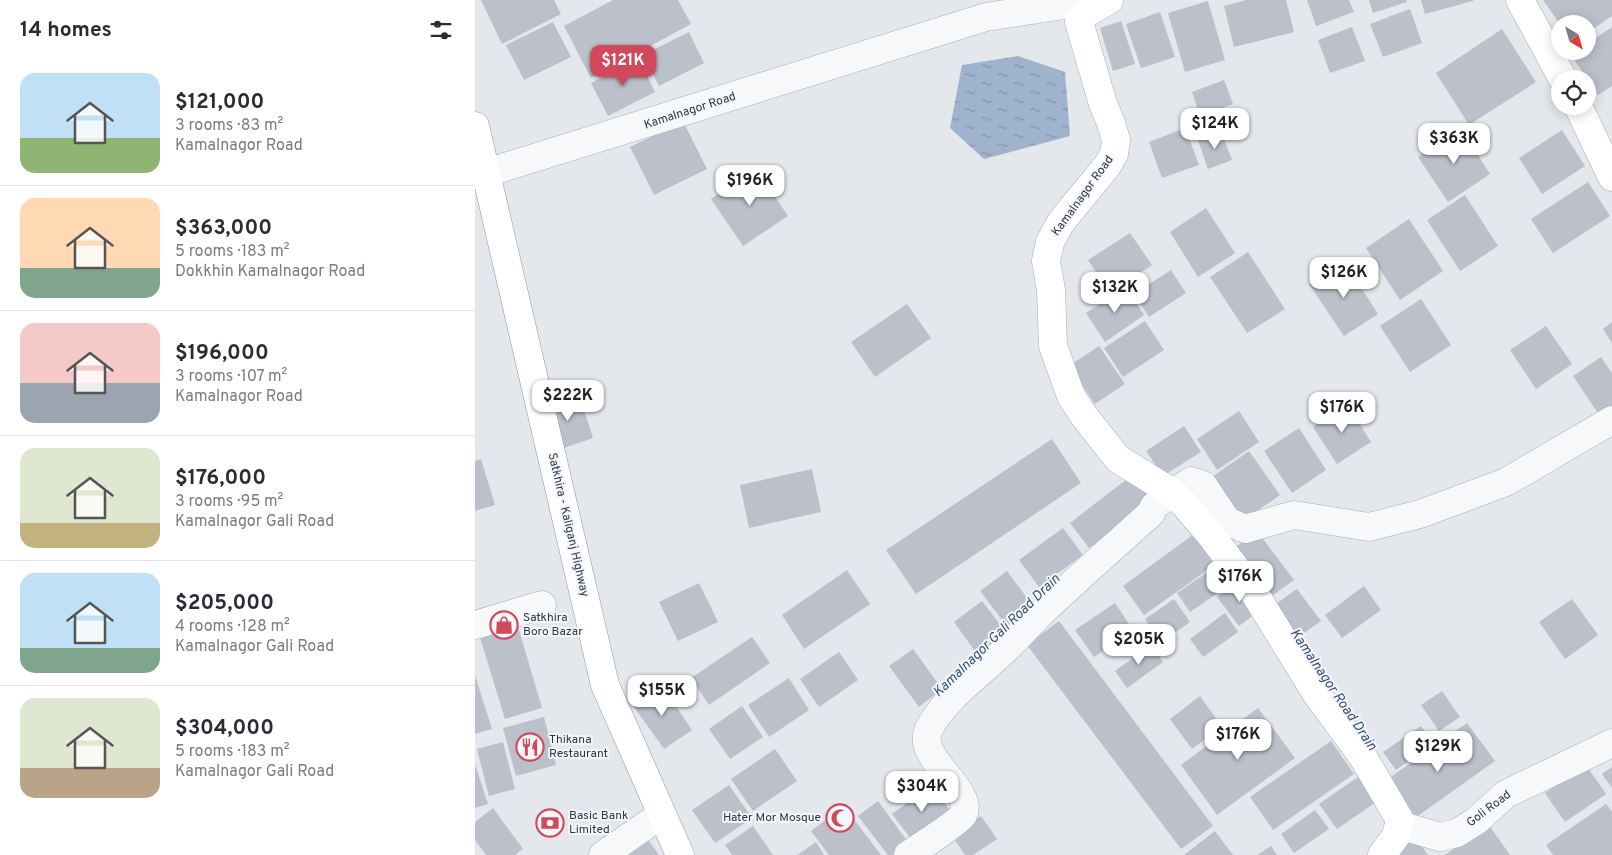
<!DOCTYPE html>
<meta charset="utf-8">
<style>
body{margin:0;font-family:Overpass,sans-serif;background:#f7f7f7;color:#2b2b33;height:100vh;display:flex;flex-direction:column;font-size:19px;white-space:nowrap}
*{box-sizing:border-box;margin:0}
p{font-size:16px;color:#7c7c81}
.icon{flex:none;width:28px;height:28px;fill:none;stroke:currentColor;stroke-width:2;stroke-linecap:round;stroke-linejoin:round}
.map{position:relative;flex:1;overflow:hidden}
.panel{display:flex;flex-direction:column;background:#fff;width:475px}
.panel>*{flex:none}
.needle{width:32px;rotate:143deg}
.controls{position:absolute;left:1076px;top:15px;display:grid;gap:10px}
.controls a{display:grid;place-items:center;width:45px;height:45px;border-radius:50%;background:#fff;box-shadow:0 2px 12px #0003;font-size:25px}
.price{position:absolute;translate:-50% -42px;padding:0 11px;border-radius:10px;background:#fff;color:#222;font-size:16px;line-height:32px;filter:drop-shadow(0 1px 2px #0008)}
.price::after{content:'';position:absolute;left:50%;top:30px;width:15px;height:11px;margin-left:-8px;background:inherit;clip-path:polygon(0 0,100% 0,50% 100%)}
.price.selected{background:#d1495b;color:#fff}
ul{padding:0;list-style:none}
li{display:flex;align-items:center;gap:15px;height:125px;padding:0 20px}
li+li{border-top:1px solid #e1e1e2}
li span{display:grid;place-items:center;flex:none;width:140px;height:100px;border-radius:15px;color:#555}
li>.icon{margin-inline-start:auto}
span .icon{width:60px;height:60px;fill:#fffc;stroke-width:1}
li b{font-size:21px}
h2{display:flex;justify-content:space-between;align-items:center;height:60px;padding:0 20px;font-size:21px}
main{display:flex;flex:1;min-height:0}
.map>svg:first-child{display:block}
.water{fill:url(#water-ripples)}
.building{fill:#bbc0ca}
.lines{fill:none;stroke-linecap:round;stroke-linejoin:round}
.minor-casing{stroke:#a9aeb7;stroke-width:29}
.major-casing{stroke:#a3abb8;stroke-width:29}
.highway-casing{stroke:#8b94a3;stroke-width:29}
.minor{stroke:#f7f8fa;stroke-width:28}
.major{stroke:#fff;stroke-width:28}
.highway{stroke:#fff;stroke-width:28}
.labels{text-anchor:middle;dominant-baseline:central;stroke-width:4;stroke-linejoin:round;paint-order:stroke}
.street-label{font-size:12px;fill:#2b3445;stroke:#f4f6f9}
.poi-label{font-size:12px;fill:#2b3445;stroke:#f4f6f9;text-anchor:start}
.water-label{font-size:14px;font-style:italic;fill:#34527a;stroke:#f4f6f9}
</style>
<main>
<section class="panel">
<h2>14 homes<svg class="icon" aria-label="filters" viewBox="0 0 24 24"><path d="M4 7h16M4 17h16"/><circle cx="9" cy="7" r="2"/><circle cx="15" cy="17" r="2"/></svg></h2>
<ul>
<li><span style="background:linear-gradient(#bfe0f5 65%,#8fb573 0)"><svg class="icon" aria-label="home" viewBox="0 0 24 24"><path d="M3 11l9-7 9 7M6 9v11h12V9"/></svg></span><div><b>$121,000</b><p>3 rooms · 83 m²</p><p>Kamalnagor Road</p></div></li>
<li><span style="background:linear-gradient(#ffd9b3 70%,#7fa58c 0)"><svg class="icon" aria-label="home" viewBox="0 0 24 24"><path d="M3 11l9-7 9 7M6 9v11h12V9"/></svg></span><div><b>$363,000</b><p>5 rooms · 183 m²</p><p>Dokkhin Kamalnagor Road</p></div></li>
<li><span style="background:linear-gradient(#f6c9c9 60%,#9aa5b1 0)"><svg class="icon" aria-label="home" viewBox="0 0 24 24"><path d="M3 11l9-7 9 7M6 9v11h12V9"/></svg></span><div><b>$196,000</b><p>3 rooms · 107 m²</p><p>Kamalnagor Road</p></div></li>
<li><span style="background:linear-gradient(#dfe7d0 75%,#c2b280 0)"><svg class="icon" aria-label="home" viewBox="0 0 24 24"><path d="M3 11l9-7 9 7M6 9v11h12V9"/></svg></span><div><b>$176,000</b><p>3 rooms · 95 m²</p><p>Kamalnagor Gali Road</p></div></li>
<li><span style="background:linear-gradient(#bfe0f5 75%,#7fa58c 0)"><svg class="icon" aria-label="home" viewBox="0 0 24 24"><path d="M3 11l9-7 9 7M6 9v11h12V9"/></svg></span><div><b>$205,000</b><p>4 rooms · 128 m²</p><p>Kamalnagor Gali Road</p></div></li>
<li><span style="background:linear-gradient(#dfe7d0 70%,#b9a48a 0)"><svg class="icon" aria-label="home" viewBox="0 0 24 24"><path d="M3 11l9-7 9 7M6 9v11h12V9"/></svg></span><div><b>$304,000</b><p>5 rooms · 183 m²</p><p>Kamalnagor Gali Road</p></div></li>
</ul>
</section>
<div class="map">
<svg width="1137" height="855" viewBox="0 0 1137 855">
<defs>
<pattern id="water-ripples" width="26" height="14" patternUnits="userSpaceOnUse" patternTransform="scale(1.25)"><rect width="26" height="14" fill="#9fb4cc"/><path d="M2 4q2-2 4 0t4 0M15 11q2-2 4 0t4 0" fill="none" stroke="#8293a7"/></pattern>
</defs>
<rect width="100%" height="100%" fill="#e4e7ec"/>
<polygon class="water" points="543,56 590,72 595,136 509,159 475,128 487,65"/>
<g class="building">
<polygon points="6,0 79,0 86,14 27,44"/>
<polygon points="138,0 203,0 216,24 116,78 89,26"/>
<polygon points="771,0 811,0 819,32 759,47 749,6"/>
<polygon points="832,0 874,0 879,12 841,26"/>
<polygon points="894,0 931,0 932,2 898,13"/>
<polygon points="946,0 998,0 998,1 950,14"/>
<polygon points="1068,0 1137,0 1137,16 1112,33 1112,24 1085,24"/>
<polygon points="733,1 750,60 710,72 693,13"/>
<polygon points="935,9 947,43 908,57 895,24"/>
<polygon points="685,12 700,57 666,68 651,24"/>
<polygon points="646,21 660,64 638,71 625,28"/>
<polygon points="78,22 96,57 49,80 31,45"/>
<polygon points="877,27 890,61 855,73 843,40"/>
<polygon points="1137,27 1137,86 1123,95 1096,55 1101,51 1112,51 1112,44"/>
<polygon points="1027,29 1061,82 994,125 961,73"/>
<polygon points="214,32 229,63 184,86 168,55"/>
<polygon points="164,59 180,92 133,116 116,83"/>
<polygon points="749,80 758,104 725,116 717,92"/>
<polygon points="208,121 232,169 179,195 155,147"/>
<polygon points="710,128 724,165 687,178 674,142"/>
<polygon points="986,129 1015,174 973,202 943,157"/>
<polygon points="1087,130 1110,166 1067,194 1044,158"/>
<polygon points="746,131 757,160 733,169 723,140"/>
<polygon points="281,168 313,216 268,246 236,199"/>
<polygon points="1113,182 1135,216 1078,253 1056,219"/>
<polygon points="990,195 1023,246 985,271 952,220"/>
<polygon points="731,208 760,253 723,277 695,232"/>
<polygon points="934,219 968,271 925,300 891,248"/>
<polygon points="655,233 677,265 635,293 613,260"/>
<polygon points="773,252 810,309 772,333 735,277"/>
<polygon points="869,261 903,314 869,336 834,284"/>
<polygon points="696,270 711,293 674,317 659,294"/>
<polygon points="651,287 669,315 630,342 611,313"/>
<polygon points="946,299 976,345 935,372 905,326"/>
<polygon points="432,304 456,338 400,377 376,342"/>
<polygon points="670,321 689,350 648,377 629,348"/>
<polygon points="1137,322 1137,343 1128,329"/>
<polygon points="1071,326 1097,364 1061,389 1035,350"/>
<polygon points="624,346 650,384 620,404 594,366"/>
<polygon points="1126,357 1137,373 1137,408 1125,416 1098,376"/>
<polygon points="104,394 118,438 83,450 69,405"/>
<polygon points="872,404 896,442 862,464 838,427"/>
<polygon points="764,411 784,442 742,470 722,439"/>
<polygon points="709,426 726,452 688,476 671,451"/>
<polygon points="824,428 851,470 817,493 789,451"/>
<polygon points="577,439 606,483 441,594 411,550"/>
<polygon points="774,451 805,495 765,523 734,479"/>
<polygon points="6,459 20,505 0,511 0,461"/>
<polygon points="337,469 346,512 274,528 265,485"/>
<polygon points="657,475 677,501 614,548 595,523"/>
<polygon points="588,528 608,555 564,587 544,560"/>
<polygon points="782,531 819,580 789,602 753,553"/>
<polygon points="719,534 741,564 669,615 648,586"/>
<polygon points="740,567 753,586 715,612 702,593"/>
<polygon points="372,570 395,604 329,649 307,615"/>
<polygon points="532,571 558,606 532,626 505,591"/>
<polygon points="766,580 787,609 764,626 742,597"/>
<polygon points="224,583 243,622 203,641 184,602"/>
<polygon points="889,586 906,610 867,638 850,615"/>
<polygon points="822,589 846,621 822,638 798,606"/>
<polygon points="699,599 715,622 686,642 670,619"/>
<polygon points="1097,599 1123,635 1090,659 1064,622"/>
<polygon points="507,601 531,632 502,654 479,622"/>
<polygon points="640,603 658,630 619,657 600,630"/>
<polygon points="750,613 763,632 728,657 715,639"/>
<polygon points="584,621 738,826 706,849 552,645"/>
<polygon points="42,623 67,708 30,719 4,634"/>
<polygon points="277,637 295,663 234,705 216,678"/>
<polygon points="676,645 688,662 652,688 640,671"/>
<polygon points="438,649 467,689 444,707 414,666"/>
<polygon points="364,652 383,680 344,707 325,679"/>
<polygon points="0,675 17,729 0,734"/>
<polygon points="314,678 334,710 294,737 273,705"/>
<polygon points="186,684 217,730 189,749 157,704"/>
<polygon points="967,691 985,717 964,731 946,705"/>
<polygon points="725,696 747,727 717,749 695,719"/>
<polygon points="267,706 288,737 255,759 234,729"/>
<polygon points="783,708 820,758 742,815 706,765"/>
<polygon points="69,717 81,765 41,776 28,728"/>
<polygon points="992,723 1020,761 933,823 906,784"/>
<polygon points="946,726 958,743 921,770 908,752"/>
<polygon points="856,741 879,774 798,830 775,797"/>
<polygon points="28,742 40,789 14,796 2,749"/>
<polygon points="300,749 322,781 278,811 256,779"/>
<polygon points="0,764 13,804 0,808"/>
<polygon points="1111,765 1131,794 1090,822 1070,793"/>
<polygon points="1137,767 1137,788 1127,774"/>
<polygon points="886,775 904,800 862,829 844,804"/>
<polygon points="254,785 277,818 240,843 217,810"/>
<polygon points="457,785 476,812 437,840 417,814"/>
<polygon points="403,801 435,845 421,855 413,855 383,816"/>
<polygon points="1131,804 1137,812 1137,855 1078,855 1071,845"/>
<polygon points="369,806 406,855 354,855 336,831"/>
<polygon points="18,808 48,849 40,855 11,855 0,840 0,822"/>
<polygon points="840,810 854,829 819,853 806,834"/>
<polygon points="506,816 522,839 498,855 490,855 477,836"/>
<polygon points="1014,825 1035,855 970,855"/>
<polygon points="278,826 298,855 257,855 250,845"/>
<polygon points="740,831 758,855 709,855"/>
<polygon points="937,833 953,855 908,855"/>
<polygon points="172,838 184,855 147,855"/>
<polygon points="341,842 349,855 322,855"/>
<polygon points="796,846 802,855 782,855"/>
</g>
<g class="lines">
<g class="minor-casing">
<g id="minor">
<polyline points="11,173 511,17 623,0"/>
<polyline points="0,625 67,605"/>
<polyline points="924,825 965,837 982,833 1001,821 1031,794 1137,743"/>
<polyline points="128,855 186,815"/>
<path d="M 433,855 C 442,849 484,822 488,815 C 501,790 439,758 454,729 C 468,700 506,673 530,650 C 541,639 552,627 564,615 C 600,580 639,547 676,513 L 679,506 L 716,481 L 728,485 L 752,521 L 770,529 L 819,515 L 894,527 L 945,514 L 1031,482 L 1137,420"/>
</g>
</g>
<g class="major-casing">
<g id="major">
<polyline points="634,0 608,15 604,22 628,104 636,123 641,140 639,154 632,166 586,222 575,242 571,261 576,290 578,346 596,396 609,416 643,459 698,493 710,505 738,538 780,594 841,693 888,757 925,820 921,836 907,855"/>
<polyline points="1045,0 1088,79"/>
<polyline points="1103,106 1137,177"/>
</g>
</g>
<g class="highway-casing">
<polyline id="highway" points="0,126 130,685 205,855"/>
</g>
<use href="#minor" class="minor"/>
<use href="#major" class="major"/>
<use href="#highway" class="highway"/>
</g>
<defs>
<g id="shop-ring" transform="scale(1.4375)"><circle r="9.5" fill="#f4f6f9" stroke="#d1495b" stroke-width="1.5"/><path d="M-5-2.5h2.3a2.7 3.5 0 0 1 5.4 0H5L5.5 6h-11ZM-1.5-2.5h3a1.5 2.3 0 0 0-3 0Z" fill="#d1495b"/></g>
<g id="restaurant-ring" transform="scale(1.4375)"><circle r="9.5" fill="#f4f6f9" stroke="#d1495b" stroke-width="1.5"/><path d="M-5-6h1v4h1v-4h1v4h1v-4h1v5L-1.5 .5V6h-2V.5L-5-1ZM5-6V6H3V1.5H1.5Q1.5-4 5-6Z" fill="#d1495b"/></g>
<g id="mosque-ring" transform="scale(1.4375)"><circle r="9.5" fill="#f4f6f9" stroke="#d1495b" stroke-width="1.5"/><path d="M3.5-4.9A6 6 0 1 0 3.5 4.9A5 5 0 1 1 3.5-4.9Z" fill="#d1495b"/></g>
<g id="bank-ring" transform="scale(1.4375)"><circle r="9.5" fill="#f4f6f9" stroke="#d1495b" stroke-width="1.5"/><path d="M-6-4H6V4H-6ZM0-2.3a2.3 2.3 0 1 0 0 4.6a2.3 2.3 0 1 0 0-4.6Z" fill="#d1495b"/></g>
</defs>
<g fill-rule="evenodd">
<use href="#shop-ring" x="29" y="625"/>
<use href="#restaurant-ring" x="55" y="747"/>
<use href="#mosque-ring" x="365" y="818"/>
<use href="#bank-ring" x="75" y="823"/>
</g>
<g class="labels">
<g class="street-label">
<text transform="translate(215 111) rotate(-18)">Kamalnagor Road</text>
<text transform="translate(608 196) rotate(-54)">Kamalnagor Road</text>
<text transform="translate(93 525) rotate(77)">Satkhira - Kaliganj Highway</text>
<text transform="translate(1014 809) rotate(-37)">Goli Road</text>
</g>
<g class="poi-label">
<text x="48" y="618">Satkhira<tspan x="48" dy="14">Boro Bazar</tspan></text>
<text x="74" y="740">Thikana<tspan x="74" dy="14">Restaurant</tspan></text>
<text x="94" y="816">Basic Bank<tspan x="94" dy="14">Limited</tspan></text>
<text x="346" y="818" text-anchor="end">Hater Mor Mosque</text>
</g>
<g class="water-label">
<text transform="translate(522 636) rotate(-44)">Kamalnagor Gali Road Drain</text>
<text transform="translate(858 690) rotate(56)">Kamalnagor Road Drain</text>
</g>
</g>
</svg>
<div class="controls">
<a><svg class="needle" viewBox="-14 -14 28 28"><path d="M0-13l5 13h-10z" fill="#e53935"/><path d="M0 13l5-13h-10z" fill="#7c7c81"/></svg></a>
<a><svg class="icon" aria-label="locate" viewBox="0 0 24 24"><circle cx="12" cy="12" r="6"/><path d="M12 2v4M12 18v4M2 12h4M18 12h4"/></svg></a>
</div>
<b class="price selected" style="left:148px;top:87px">$121K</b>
<b class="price" style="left:740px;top:150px">$124K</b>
<b class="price" style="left:979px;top:165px">$363K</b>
<b class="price" style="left:275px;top:207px">$196K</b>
<b class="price" style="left:869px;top:299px">$126K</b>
<b class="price" style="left:640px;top:314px">$132K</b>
<b class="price" style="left:93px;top:422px">$222K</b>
<b class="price" style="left:867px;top:434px">$176K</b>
<b class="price" style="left:765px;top:603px">$176K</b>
<b class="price" style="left:664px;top:666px">$205K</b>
<b class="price" style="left:187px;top:717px">$155K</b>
<b class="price" style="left:763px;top:761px">$176K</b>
<b class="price" style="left:963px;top:773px">$129K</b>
<b class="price" style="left:447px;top:813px">$304K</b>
</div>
</main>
